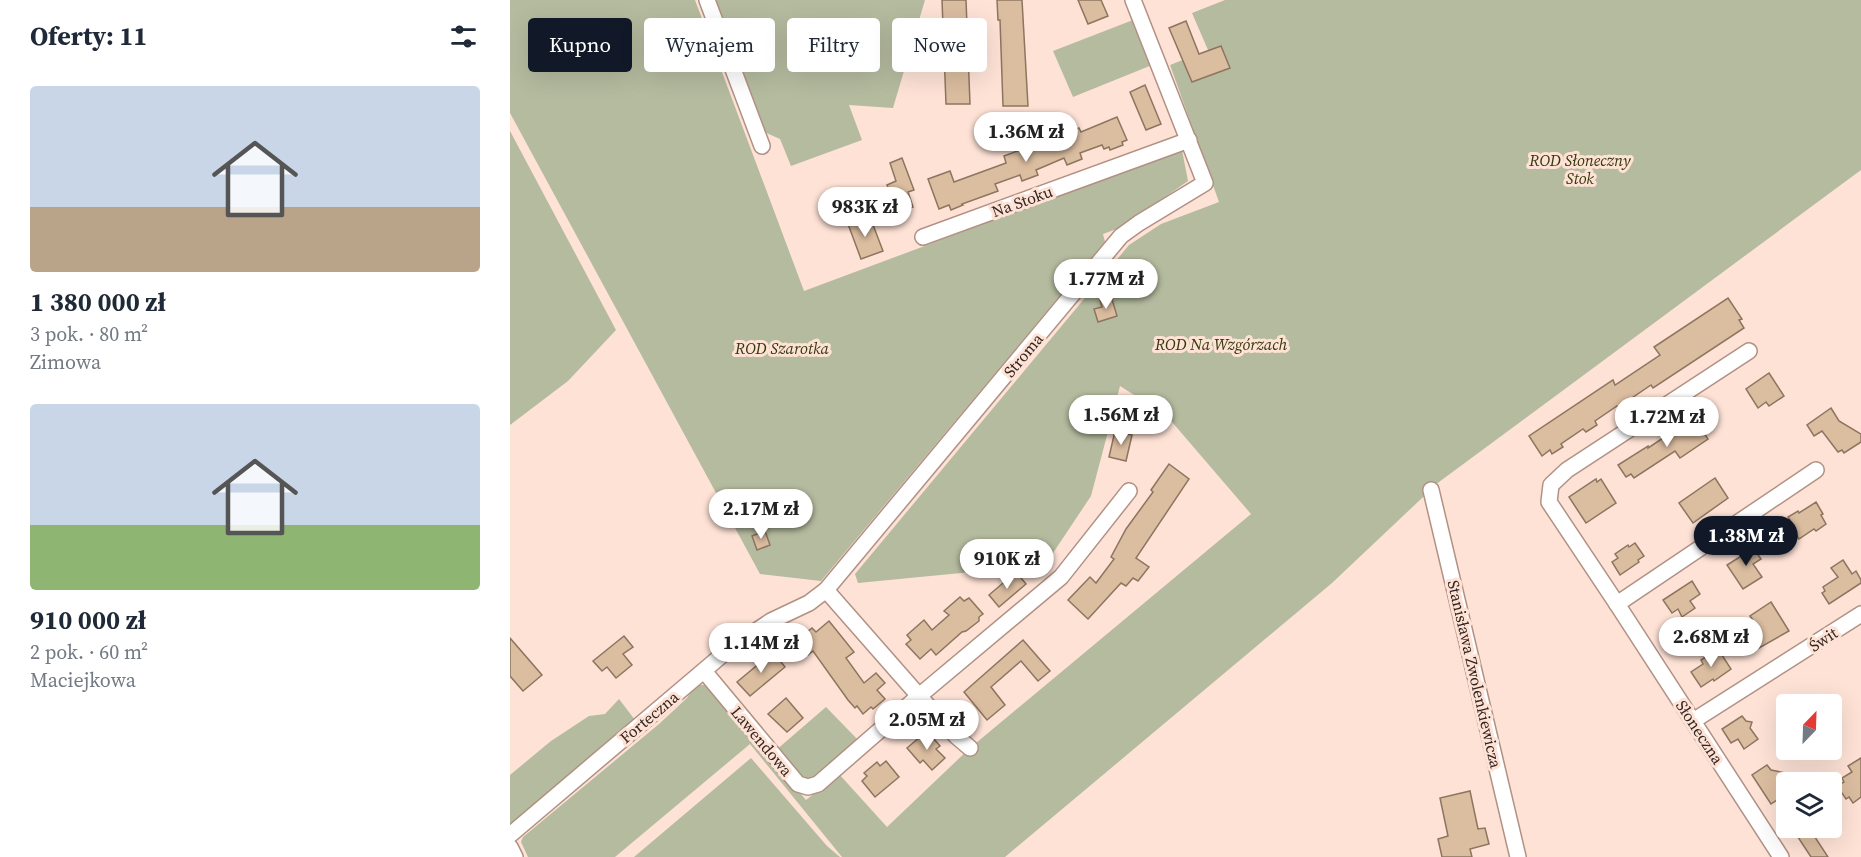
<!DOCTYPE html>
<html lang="pl">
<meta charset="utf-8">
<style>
body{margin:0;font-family:"Source Serif 4",serif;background:#f6f6f7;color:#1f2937;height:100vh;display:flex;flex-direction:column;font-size:22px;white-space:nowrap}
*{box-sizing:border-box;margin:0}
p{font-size:20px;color:#747a83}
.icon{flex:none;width:33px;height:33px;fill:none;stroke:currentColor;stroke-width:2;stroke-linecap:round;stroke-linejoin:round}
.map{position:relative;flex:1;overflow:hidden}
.drawer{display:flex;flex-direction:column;background:#fff;width:510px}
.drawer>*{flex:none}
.guide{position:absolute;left:18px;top:18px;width:570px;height:54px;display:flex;gap:12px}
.needle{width:39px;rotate:23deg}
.buttons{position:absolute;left:1266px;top:694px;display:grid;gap:12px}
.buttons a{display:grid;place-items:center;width:66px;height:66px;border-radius:6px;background:#fff;box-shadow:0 6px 24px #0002;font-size:30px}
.price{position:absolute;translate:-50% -51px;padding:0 14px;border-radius:21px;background:#fff;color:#222;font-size:20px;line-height:39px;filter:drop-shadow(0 2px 3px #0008)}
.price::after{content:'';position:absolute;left:50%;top:36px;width:18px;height:14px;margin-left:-9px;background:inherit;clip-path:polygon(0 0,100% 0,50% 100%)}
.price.selected{background:#111827;color:#fff}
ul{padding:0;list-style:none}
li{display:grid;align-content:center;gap:12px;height:318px;padding:0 30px}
li span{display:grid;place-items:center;height:186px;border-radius:6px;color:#555}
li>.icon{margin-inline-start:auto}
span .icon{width:108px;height:108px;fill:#fffc;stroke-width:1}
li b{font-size:26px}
h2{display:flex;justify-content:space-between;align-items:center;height:72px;padding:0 30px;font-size:26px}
.pill{padding:0 21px;border-radius:6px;background:#fff;box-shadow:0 6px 24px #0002;font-size:21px;line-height:54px}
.pill.selected{background:#111827;color:#fff}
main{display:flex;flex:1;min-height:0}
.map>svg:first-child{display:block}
.green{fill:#b5bb9f}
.building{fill:#dbbda0;stroke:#8d755f;stroke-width:1.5}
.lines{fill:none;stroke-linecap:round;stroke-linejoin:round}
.street-casing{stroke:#b19183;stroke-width:18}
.street{stroke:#fff;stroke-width:15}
.labels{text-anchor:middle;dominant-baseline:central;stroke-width:6;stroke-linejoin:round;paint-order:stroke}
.park-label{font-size:16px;font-style:italic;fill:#33390c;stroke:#fee2d6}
.street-label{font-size:16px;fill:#31251f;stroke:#fee2d6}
</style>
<main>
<section class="drawer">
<h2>Oferty: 11<svg class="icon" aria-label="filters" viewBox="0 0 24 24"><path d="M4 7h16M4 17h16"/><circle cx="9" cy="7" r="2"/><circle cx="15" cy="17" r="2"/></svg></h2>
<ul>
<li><span style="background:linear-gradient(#c9d6e8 65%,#b9a48a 0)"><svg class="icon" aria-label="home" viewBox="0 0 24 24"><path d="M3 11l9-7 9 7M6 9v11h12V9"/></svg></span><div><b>1 380 000 zł</b><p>3 pok. · 80 m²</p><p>Zimowa</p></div></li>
<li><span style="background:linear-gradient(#c9d6e8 65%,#8fb573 0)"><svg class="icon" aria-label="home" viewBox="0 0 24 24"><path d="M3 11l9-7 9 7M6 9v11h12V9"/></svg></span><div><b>910 000 zł</b><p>2 pok. · 60 m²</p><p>Maciejkowa</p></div></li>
</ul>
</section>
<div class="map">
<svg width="1351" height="857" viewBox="0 0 1351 857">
<rect width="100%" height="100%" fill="#fee2d6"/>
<g class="green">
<polygon points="0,0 185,0 294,291 672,150 678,181 612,227 593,234 595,242 311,581 250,574 0,113"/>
<polygon points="203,0 415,0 383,108 339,105 352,140 281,166 270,139 252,131"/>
<polygon points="715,0 1351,0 1351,170 929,482 822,583 495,857 332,857 240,744 105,857 18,857 11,842 13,837 149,724 177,698 183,689 189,685 198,685 208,696 296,800 329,774 377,827 460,748 741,514 656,415 610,386 581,496 535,565 348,583 345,574 619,245 651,224 709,202 660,65 698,50 682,13"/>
<polygon points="623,20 642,65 563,97 543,51"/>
<polygon points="0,131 106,330 58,381 0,425"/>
<polygon points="109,699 125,720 0,826 0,775 41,741 79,716 95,714"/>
<polygon points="316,707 350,742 306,779 298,780 286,778 265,751"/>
<polygon points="241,758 317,846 330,857 124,857"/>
</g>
<g class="building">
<polygon points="432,0 456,0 460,104 436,104"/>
<polygon points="487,0 512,0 518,106 493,106 490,20 488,20"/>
<polygon points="568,0 591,0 598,16 578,24"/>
<polygon points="676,21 689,54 711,46 720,68 682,82 659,28"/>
<polygon points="635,85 651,124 636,130 620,92"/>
<polygon points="607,117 617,140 612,142 613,145 600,150 599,147 594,149 592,145 570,153 572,159 557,165 554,158 526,170 528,175 512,181 510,175 485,184 488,191 452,204 453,205 441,210 439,205 429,209 418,179 440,171 444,182 496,163 494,156 569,128 571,132"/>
<polygon points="392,158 404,190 398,192 403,207 388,212 377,185 386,181 380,163"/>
<polygon points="360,217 373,251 351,259 338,224"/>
<polygon points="601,296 607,316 588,322 584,309 592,307 590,300"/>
<polygon points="1218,298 1232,319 1229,320 1234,328 1143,388 1141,385 1119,400 1121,403 1110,410 1107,406 1085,421 1087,425 1076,432 1073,429 1051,444 1053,447 1042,454 1040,450 1032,456 1019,436 1103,380 1105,385 1150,355 1144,347"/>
<polygon points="1259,373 1274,396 1259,406 1256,402 1248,408 1236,389"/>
<polygon points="1321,408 1329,421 1351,434 1351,442 1334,453 1332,450 1328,452 1312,431 1304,436 1297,425"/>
<polygon points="1188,415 1197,427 1192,430 1198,439 1170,458 1165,451 1124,478 1121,474 1116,477 1108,465 1138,446 1138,448"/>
<polygon points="605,431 622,435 616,461 599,457"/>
<polygon points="659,464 679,479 626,558 639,567 628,581 623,578 616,586 611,583 578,619 558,600 580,577 586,583 604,559 601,557 616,529 643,492 641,490"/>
<polygon points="1205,478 1218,498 1183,523 1169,503"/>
<polygon points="1086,479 1087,482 1091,479 1106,503 1076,523 1059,497"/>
<polygon points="1306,502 1313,514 1311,515 1316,524 1306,531 1304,529 1289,539 1283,530 1285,528 1278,517 1288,511 1289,513"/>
<polygon points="255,531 260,545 247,550 242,536"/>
<polygon points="1125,543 1134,556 1128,560 1129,562 1110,575 1102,562 1108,558 1105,554 1118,545 1119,547"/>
<polygon points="1240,543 1251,559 1243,564 1252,577 1233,589 1217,565 1233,555 1229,550"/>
<polygon points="1333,560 1342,574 1346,571 1351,580 1351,583 1319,604 1312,593 1315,591 1313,587 1328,577 1321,568"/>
<polygon points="506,572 516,584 489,607 479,595"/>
<polygon points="1182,581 1190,594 1180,601 1185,608 1172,617 1168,609 1162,613 1153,600"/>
<polygon points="450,597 454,601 459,598 473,614 469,617 469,621 456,631 452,632 426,655 421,649 410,659 396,644 401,640 397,635 414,620 422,630 439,615 434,611"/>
<polygon points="1261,602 1279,631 1249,648 1236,629 1245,623 1240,616"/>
<polygon points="319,621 344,652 336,658 354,683 366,673 375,683 367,690 375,699 363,709 361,707 353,714 347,706 345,708 338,700 303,651 298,655 286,641 302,628 306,632"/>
<polygon points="114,636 123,647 113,654 122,665 106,678 97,667 92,671 83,661"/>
<polygon points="0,638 32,675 13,691 0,676"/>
<polygon points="513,640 540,671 528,681 511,661 481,687 495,705 477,720 454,692"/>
<polygon points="1208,649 1221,669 1204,681 1203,679 1191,687 1181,672 1193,664 1191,660"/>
<polygon points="263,652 275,667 240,696 227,682"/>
<polygon points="276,698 293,718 277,732 258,714"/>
<polygon points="1232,716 1236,721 1242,722 1240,728 1248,739 1234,749 1228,739 1221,743 1212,729"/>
<polygon points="417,731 430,746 426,749 435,758 422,770 413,760 410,763 397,748"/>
<polygon points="1351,758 1351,797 1343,803 1339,797 1336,799 1327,786 1334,782 1332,778 1342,772 1338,766"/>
<polygon points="376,761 389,777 365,797 352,781 357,776 354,773 367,762 370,766"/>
<polygon points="1257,765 1261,770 1276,773 1273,788 1276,794 1261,804 1242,775"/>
<polygon points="960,791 968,829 975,828 979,844 960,849 962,857 932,857 928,839 938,836 930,798"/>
<polygon points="1282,828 1299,828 1318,857 1301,857"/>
</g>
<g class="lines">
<g class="street-casing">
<g id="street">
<polyline points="197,0 252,146"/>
<polyline points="413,237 679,140"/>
<polyline points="1239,351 1057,470 1041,485 1039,502 1107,604 1271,857"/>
<polyline points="921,490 1008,857"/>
<polyline points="316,590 409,696 446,736 460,748"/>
<polyline points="1107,604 1306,470"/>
<polyline points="194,671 288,784 298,787 308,784 409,696 551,577 619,491"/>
<polyline points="1183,721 1351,614"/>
<polyline points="0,835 218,650 261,621 299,603 316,590 611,236 629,223 695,183 623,0"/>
<polyline points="0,847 5,857"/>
</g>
</g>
<use href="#street" class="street"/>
</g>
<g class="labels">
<g class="park-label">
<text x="1070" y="160">ROD Słoneczny<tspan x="1070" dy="18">Stok</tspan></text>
<text x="711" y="344">ROD Na Wzgórzach</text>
<text x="272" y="348">ROD Szarotka</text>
</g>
<g class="street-label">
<text transform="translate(512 201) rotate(-20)">Na Stoku</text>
<text transform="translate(513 355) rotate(-50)">Stroma</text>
<text transform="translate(1313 639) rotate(-33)">Świt</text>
<text transform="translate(965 674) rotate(77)">Stanisława Zwolenkiewicza</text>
<text transform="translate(139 717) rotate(-40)">Forteczna</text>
<text transform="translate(1190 732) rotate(57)">Słoneczna</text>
<text transform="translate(252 741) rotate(50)">Lawendowa</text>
</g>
</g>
</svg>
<div class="buttons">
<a><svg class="needle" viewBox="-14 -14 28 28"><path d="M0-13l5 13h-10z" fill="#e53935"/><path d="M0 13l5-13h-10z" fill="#747a83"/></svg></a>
<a><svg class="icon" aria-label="layers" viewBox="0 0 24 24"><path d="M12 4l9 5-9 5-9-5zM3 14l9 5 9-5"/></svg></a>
</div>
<b class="price" style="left:516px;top:163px">1.36M zł</b>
<b class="price" style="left:355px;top:238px">983K zł</b>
<b class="price" style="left:596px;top:310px">1.77M zł</b>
<b class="price" style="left:611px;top:446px">1.56M zł</b>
<b class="price" style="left:1157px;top:448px">1.72M zł</b>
<b class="price" style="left:251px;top:540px">2.17M zł</b>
<b class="price selected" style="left:1236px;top:567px">1.38M zł</b>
<b class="price" style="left:497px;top:590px">910K zł</b>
<b class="price" style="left:1201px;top:668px">2.68M zł</b>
<b class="price" style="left:251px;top:674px">1.14M zł</b>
<b class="price" style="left:417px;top:751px">2.05M zł</b>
<div class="guide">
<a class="pill selected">Kupno</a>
<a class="pill">Wynajem</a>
<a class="pill">Filtry</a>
<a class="pill">Nowe</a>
</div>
</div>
</main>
